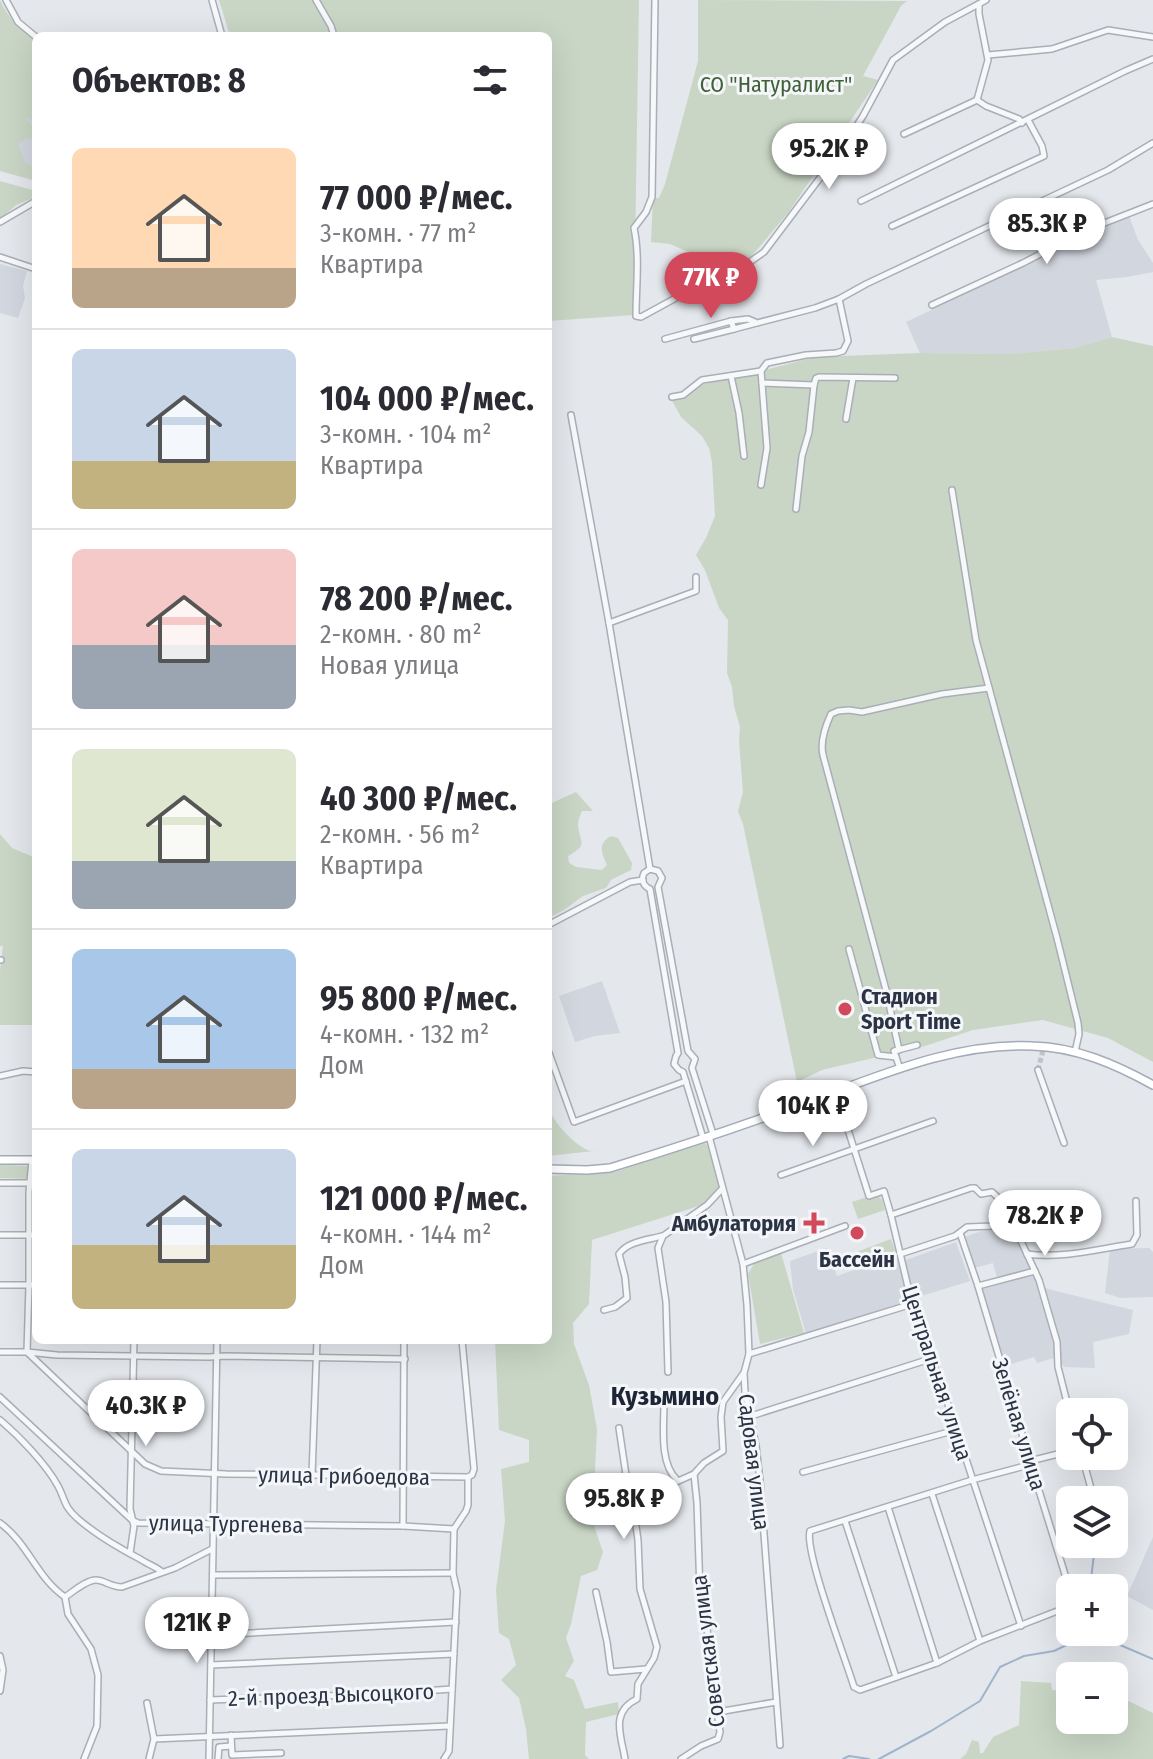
<!DOCTYPE html>
<html lang="ru">
<meta charset="utf-8">
<style>
body{margin:0;font-family:"Fira Sans Condensed",sans-serif;background:#f7f7f7;color:#2b2b33;height:100vh;display:flex;flex-direction:column;font-size:30px;white-space:nowrap}
*{box-sizing:border-box;margin:0}
p{font-size:26px;color:#7c7c81}
.icon{flex:none;width:44px;height:44px;fill:none;stroke:currentColor;stroke-width:2;stroke-linecap:round;stroke-linejoin:round}
.map{position:relative;flex:1;overflow:hidden}
.sheet{position:absolute;left:32px;top:32px;width:520px;height:1312px;display:flex;flex-direction:column;background:#fff;border-radius:12px;box-shadow:0 8px 32px #0002}
.sheet>*{flex:none}
.fabs{position:absolute;left:1056px;top:1398px;display:grid;gap:16px}
.fabs a{display:grid;place-items:center;width:72px;height:72px;border-radius:12px;background:#fff;box-shadow:0 8px 32px #0002;font-size:40px}
.price{position:absolute;translate:-50% -68px;padding:0 18px;border-radius:28px;background:#fff;color:#222;font-size:26px;line-height:52px;filter:drop-shadow(0 2px 4px #0008)}
.price::after{content:'';position:absolute;left:50%;top:48px;width:24px;height:18px;margin-left:-12px;background:inherit;clip-path:polygon(0 0,100% 0,50% 100%)}
.price.current{background:#d1495b;color:#fff}
ul{padding:0;list-style:none}
li{display:flex;align-items:center;gap:24px;height:200px;padding:0 40px}
li+li{border-top:2px solid #e1e1e2}
li span{display:grid;place-items:center;flex:none;width:224px;height:160px;border-radius:12px;color:#555}
li>.icon{margin-inline-start:auto}
span .icon{width:96px;height:96px;fill:#fffc;stroke-width:1}
li b{font-size:34px}
h2{display:flex;justify-content:space-between;align-items:center;height:96px;padding:0 40px;font-size:34px}
.map>svg:first-child{display:block}
.built{fill:#d2d6de}
.green{fill:#c9d6c5}
.lines{fill:none;stroke-linecap:round;stroke-linejoin:round}
.stream{stroke:#9fb4cc;stroke-width:2}
.minor-tunnel{stroke:#bfc3cb;stroke-width:5;stroke-dasharray:5 2.5;stroke-linecap:butt}
.minor-casing{stroke:#a9aeb7;stroke-width:8}
.major-casing{stroke:#a3abb8;stroke-width:10}
.minor{stroke:#f7f8fa;stroke-width:5}
.major{stroke:#fff;stroke-width:7}
.poi-dot{fill:#d1495b;stroke:#f4f6f9;stroke-width:3}
.labels{text-anchor:middle;dominant-baseline:central;stroke-width:6;stroke-linejoin:round;paint-order:stroke}
.park-label{font-size:22px;fill:#3f6138;stroke:#f4f6f9}
.poi-label{font-size:22px;font-weight:bold;fill:#2b3445;stroke:#f4f6f9;text-anchor:start}
.street-label{font-size:22px;fill:#2b3445;stroke:#f4f6f9}
.quarter-label{font-size:26px;font-weight:bold;fill:#1d2536;stroke:#f4f6f9}
</style>
<div class="map">
<svg width="1153" height="1759" viewBox="0 0 1153 1759">
<rect width="100%" height="100%" fill="#e4e7ec"/>
<g class="built">
<polygon points="36,113 36,170 16,160 17,132 23,120"/>
<polygon points="1129,216 1138,240 1153,263 1153,272 1127,277 1096,280 1112,337 1074,348 1010,354 920,353 906,322"/>
<polygon points="0,264 27,271 23,286 25,298 18,318 0,313"/>
<polygon points="602,981 620,1033 595,1036 575,1042 559,996"/>
<polygon points="1006,1223 1019,1238 1044,1288 1133,1310 1129,1334 1093,1342 1095,1368 1065,1367 1054,1358 1037,1363 1034,1357 1005,1366 982,1286 998,1281 993,1263 974,1268 964,1237"/>
<polygon points="956,1242 970,1281 915,1298 903,1261"/>
<polygon points="827,1248 837,1276 896,1255 908,1297 905,1302 806,1334 793,1289 790,1261"/>
<polygon points="1149,1248 1153,1252 1153,1297 1121,1298 1105,1293 1110,1249"/>
<polygon points="1153,1537 1153,1610 1127,1596"/>
</g>
<g class="green">
<path d="M 0,0 C 8,18 20,30 36,40 L 36,122 L 27,118 L 26,119 L 31,125 L 36,134 L 33,138 L 24,140 L 18,144 L 25,162 L 36,169 L 36,181 L 0,171 Z"/>
<polygon points="219,0 639,0 634,315 548,321 548,36 230,36"/>
<polygon points="698,0 907,1 901,6 863,76 878,80 788,213 750,258 742,260 738,254 707,260 670,244 651,242 653,198 659,198 665,184 698,61"/>
<polygon points="0,181 32,190 35,194 33,198 16,205 0,219"/>
<polygon points="1112,337 1153,346 1153,1062 1108,1038 1043,1020 973,1030 925,1046 822,1070 797,1082 743,824 738,811 743,792 739,741 740,727 734,706 732,687 727,673 728,620 719,608 705,570 696,555 706,538 715,516 712,462 709,448 702,436 681,417 669,395 731,376 761,371 815,357 920,353 1010,354 1074,348"/>
<path d="M 576,792 L 593,811 L 582,811 C 580,815 578,820 578,825 C 580,844 589,844 568,856 L 569,863 L 576,867 L 602,870 L 607,865 C 601,852 598,843 611,836 L 618,838 L 632,863 L 631,870 L 611,880 L 606,888 L 583,896 L 564,910 L 548,918 L 548,804 L 552,803 Z"/>
<polygon points="0,834 12,848 36,858 36,1025 0,1025 0,970 3,946 0,946"/>
<path d="M 548,1107 C 553,1122 575,1146 590,1151 C 592,1151 601,1151 603,1150 L 548,1156 Z"/>
<polygon points="700,1143 705,1143 707,1145 719,1179 719,1187 705,1204 592,1240 589,1304 573,1323 574,1344 589,1385 597,1429 594,1490 587,1505 603,1552 597,1570 581,1576 571,1624 566,1638 574,1661 565,1676 574,1680 585,1709 618,1702 619,1714 586,1722 585,1755 589,1759 529,1759 526,1729 519,1698 501,1680 516,1665 509,1639 499,1633 496,1590 505,1521 501,1469 529,1462 529,1440 499,1430 495,1340 548,1340 548,1176 615,1172"/>
<polygon points="0,1165 36,1166 36,1179 0,1178"/>
<polygon points="876,1194 882,1200 885,1210 858,1219 852,1202"/>
<polygon points="891,1239 895,1251 863,1262 859,1251"/>
<polygon points="781,1253 804,1333 760,1344 748,1274 754,1264"/>
<polygon points="1021,1681 1051,1683 1052,1690 1070,1691 1070,1720 1114,1720 1114,1694 1153,1713 1153,1759 960,1759 966,1754 972,1740 979,1742 980,1753 983,1753 993,1737 1019,1725"/>
</g>
<g class="lines">
<g class="stream">
<polyline points="1114,1519 1118,1516"/>
<polyline points="1090,1588 1094,1554 1097,1544"/>
<polyline points="843,1759 849,1756 869,1759"/>
<polyline points="879,1759 931,1731 980,1701 1000,1667 1024,1656 1054,1651 1092,1633 1153,1659"/>
</g>
<polyline class="minor-tunnel" points="1038,1070 1044,1046"/>
<g class="minor-casing">
<g id="minor">
<polyline points="6,0 18,22 36,37"/>
<polyline points="212,0 222,36"/>
<polyline points="316,0 331,26 334,36"/>
<path d="M 655,0 L 652,197 L 646,212 L 634,228 C 640,256 636,287 636,316 L 641,317 L 696,287 L 747,264 L 764,252 L 841,150 L 863,116 L 893,60 L 945,22 L 986,0"/>
<polyline points="988,55 1052,49 1108,30 1153,37"/>
<polyline points="977,100 988,60 979,14 979,4"/>
<polyline points="977,100 986,106 1019,119 1022,123"/>
<polyline points="904,134 977,100"/>
<polyline points="861,201 1125,71 1153,59"/>
<polyline points="0,222 36,201"/>
<polyline points="892,226 1044,156 1042,146 1028,120"/>
<polyline points="0,257 36,269"/>
<polyline points="932,305 1023,263 1084,231 1153,204"/>
<polyline points="755,322 748,319 731,321 734,329 815,308 839,299 866,284 1108,170 1153,143"/>
<polyline points="665,339 731,321"/>
<polyline points="694,339 734,329"/>
<polyline points="731,376 739,413 744,456"/>
<polyline points="762,383 814,385 816,378 819,377 895,378"/>
<polyline points="672,397 683,395 702,380 761,371"/>
<polyline points="571,415 609,623 650,869"/>
<polyline points="846,419 853,378"/>
<polyline points="761,485 767,448 761,371 767,363 806,355 836,353 843,351 848,341 839,299"/>
<polyline points="952,490 976,640 1057,938 1078,1023 1079,1034 1075,1052"/>
<polyline points="796,509 802,456 809,432 814,385"/>
<polyline points="609,623 696,591 696,577"/>
<path d="M 650,869 L 644,873 C 641,880 643,886 650,889 L 678,1053 L 676,1056 L 674,1064 L 679,1070 L 683,1072 L 703,1138"/>
<polyline points="650,869 658,871 662,878 658,887 688,1051 695,1059 692,1068 713,1134"/>
<polyline points="548,925 630,882 643,880"/>
<polyline points="849,949 878,1055 896,1057"/>
<polyline points="0,960 1,960"/>
<polyline points="548,1050 574,1122 686,1081"/>
<path d="M 899,1050 L 886,990 L 823,755 C 820,742 825,727 831,714 L 838,711 L 849,710 L 862,712 L 942,694 L 989,688"/>
<polyline points="900,1069 894,1051 917,1045"/>
<polyline points="1038,1070 1064,1143"/>
<polyline points="0,1076 23,1071 36,1072"/>
<polyline points="836,1092 869,1196 884,1191 891,1215 912,1304 930,1359 938,1374 1021,1626"/>
<polyline points="709,1136 743,1264 747,1305 749,1354 744,1373 745,1392 756,1446 760,1481 780,1745"/>
<polyline points="32,1160 29,1192 29,1285 27,1352 145,1464 161,1471 226,1474 468,1477"/>
<polyline points="781,1175 933,1121"/>
<polyline points="0,1183 36,1183"/>
<polyline points="891,1215 971,1188 975,1188 981,1194 992,1192 1006,1205 1010,1212 1010,1223 1021,1241 1039,1280 1057,1342 1058,1367 1070,1414"/>
<path d="M 960,1233 L 978,1286 L 1030,1461 L 1032,1468 L 1063,1568 C 1070,1590 1068,1589 1060,1610 L 980,1641 L 937,1663 L 860,1690 L 854,1687 C 846,1660 804,1551 810,1531 L 972,1480 L 1021,1467 L 1030,1461 L 1070,1451"/>
<polyline points="0,1235 36,1235"/>
<polyline points="900,1254 955,1236 967,1227 993,1226 1010,1223"/>
<path d="M 1027,1254 C 1061,1259 1098,1249 1132,1244 L 1137,1235 L 1136,1201"/>
<polyline points="743,1264 845,1226"/>
<polyline points="0,1285 36,1285"/>
<polyline points="978,1286 1035,1271"/>
<path d="M 604,1310 L 615,1307 L 627,1298 L 625,1277 L 619,1254 C 628,1241 648,1240 662,1236"/>
<polyline points="0,1352 27,1352 57,1355 209,1357 225,1356 405,1359"/>
<polyline points="749,1354 912,1304"/>
<polyline points="668,1372 666,1302 658,1248 663,1236 707,1205 722,1189"/>
<polyline points="0,1397 132,1520 138,1523 403,1526 454,1529"/>
<path d="M 664,1403 C 664,1426 659,1463 677,1480"/>
<polyline points="751,1416 930,1359"/>
<path d="M 0,1420 C 19,1436 46,1464 58,1486 C 65,1499 64,1507 77,1518 C 95,1534 119,1548 140,1559 C 147,1564 155,1566 162,1572"/>
<polyline points="619,1428 629,1495 633,1506"/>
<polyline points="1082,1456 1092,1492 1092,1500"/>
<polyline points="803,1472 956,1430"/>
<polyline points="312,1475 317,1340"/>
<polyline points="932,1494 980,1641"/>
<polyline points="888,1507 937,1663"/>
<polyline points="845,1521 896,1677"/>
<path d="M 0,1523 C 28,1543 37,1578 65,1597 C 73,1592 86,1580 96,1580 C 104,1580 111,1587 122,1587 L 175,1568 L 212,1549"/>
<polyline points="403,1526 404,1340"/>
<polyline points="130,1553 134,1526 130,1509 134,1340"/>
<polyline points="213,1575 453,1573"/>
<polyline points="596,1592 607,1642 611,1672 646,1669"/>
<polyline points="65,1597 68,1614 91,1649 98,1675 97,1726 84,1759"/>
<polyline points="212,1635 456,1622"/>
<polyline points="0,1656 3,1670 0,1691"/>
<polyline points="211,1665 454,1654"/>
<polyline points="210,1700 379,1694 452,1689"/>
<polyline points="147,1703 154,1739 149,1759"/>
<polyline points="718,1712 776,1702"/>
<polyline points="231,1735 232,1755 281,1753"/>
<polyline points="154,1739 449,1726"/>
<polyline points="209,1759 217,1340"/>
<polyline points="218,1759 219,1747 231,1746"/>
<polyline points="444,1759 449,1751 457,1591 453,1573 454,1529 466,1511 468,1505 468,1477 472,1475 474,1469 462,1340"/>
<path d="M 625,1759 C 621,1735 610,1712 637,1699 L 638,1684 L 654,1658 L 657,1647 L 640,1589 L 638,1540 L 633,1506 L 640,1498 L 694,1474 L 704,1463 L 723,1451 L 721,1417 L 723,1402 L 743,1374"/>
<polyline points="681,1759 701,1746 718,1739 720,1732 709,1656 707,1627 700,1592 697,1503 694,1474"/>
</g>
</g>
<g class="major-casing">
<g id="major">
<polyline points="0,1160 36,1160"/>
<path d="M 548,1169 L 587,1170 L 610,1168 C 669,1150 727,1131 785,1110 C 864,1083 946,1042 1032,1046 C 1076,1047 1115,1064 1153,1085"/>
</g>
</g>
<use href="#minor" class="minor"/>
<use href="#major" class="major"/>
</g>
<g class="poi-dot">
<circle cx="845" cy="1009" r="8"/>
<path d="M810 1211h8v8h8v8h-8v8h-8v-8h-8v-8h8z"/>
<circle cx="857" cy="1233" r="8"/>
</g>
<g class="labels">
<g class="park-label">
<text x="776" y="84">СО "Натуралист"</text>
</g>
<g class="poi-label">
<text x="861" y="996">Стадион<tspan x="861" dy="25">Sport Time</tspan></text>
<text x="796" y="1223" text-anchor="end">Амбулатория</text>
<text x="857" y="1259" text-anchor="middle">Бассейн</text>
</g>
<g class="street-label">
<text transform="translate(937 1373) rotate(72)">Центральная улица</text>
<text transform="translate(1019 1424) rotate(73)">Зелёная улица</text>
<text transform="translate(754 1462) rotate(83)">Садовая улица</text>
<text transform="translate(344 1476) rotate(1)">улица Грибоедова</text>
<text transform="translate(226 1524) rotate(1)">улица Тургенева</text>
<text transform="translate(708 1651) rotate(-97)">Советская улица</text>
<text transform="translate(331 1695) rotate(-2)">2-й проезд Высоцкого</text>
</g>
<g class="quarter-label">
<text x="665" y="1396">Кузьмино</text>
</g>
</g>
</svg>
<div class="fabs">
<a><svg class="icon" aria-label="locate" viewBox="0 0 24 24"><circle cx="12" cy="12" r="6"/><path d="M12 2v4M12 18v4M2 12h4M18 12h4"/></svg></a>
<a><svg class="icon" aria-label="layers" viewBox="0 0 24 24"><path d="M12 4l9 5-9 5-9-5zM3 14l9 5 9-5"/></svg></a>
<a>+</a>
<a>−</a>
</div>
<b class="price" style="left:829px;top:191px">95.2K ₽</b>
<b class="price" style="left:1047px;top:266px">85.3K ₽</b>
<b class="price current" style="left:711px;top:320px">77K ₽</b>
<b class="price" style="left:813px;top:1148px">104K ₽</b>
<b class="price" style="left:1045px;top:1258px">78.2K ₽</b>
<b class="price" style="left:146px;top:1448px">40.3K ₽</b>
<b class="price" style="left:624px;top:1541px">95.8K ₽</b>
<b class="price" style="left:197px;top:1665px">121K ₽</b>
<section class="sheet">
<h2>Объектов: 8<svg class="icon" aria-label="filters" viewBox="0 0 24 24"><path d="M4 7h16M4 17h16"/><circle cx="9" cy="7" r="2"/><circle cx="15" cy="17" r="2"/></svg></h2>
<ul>
<li><span style="background:linear-gradient(#ffd9b3 75%,#b9a48a 0)"><svg class="icon" aria-label="home" viewBox="0 0 24 24"><path d="M3 11l9-7 9 7M6 9v11h12V9"/></svg></span><div><b>77 000 ₽/мес.</b><p>3-комн. · 77 m²</p><p>Квартира</p></div></li>
<li><span style="background:linear-gradient(#c9d6e8 70%,#c2b280 0)"><svg class="icon" aria-label="home" viewBox="0 0 24 24"><path d="M3 11l9-7 9 7M6 9v11h12V9"/></svg></span><div><b>104 000 ₽/мес.</b><p>3-комн. · 104 m²</p><p>Квартира</p></div></li>
<li><span style="background:linear-gradient(#f6c9c9 60%,#9aa5b1 0)"><svg class="icon" aria-label="home" viewBox="0 0 24 24"><path d="M3 11l9-7 9 7M6 9v11h12V9"/></svg></span><div><b>78 200 ₽/мес.</b><p>2-комн. · 80 m²</p><p>Новая улица</p></div></li>
<li><span style="background:linear-gradient(#dfe7d0 70%,#9aa5b1 0)"><svg class="icon" aria-label="home" viewBox="0 0 24 24"><path d="M3 11l9-7 9 7M6 9v11h12V9"/></svg></span><div><b>40 300 ₽/мес.</b><p>2-комн. · 56 m²</p><p>Квартира</p></div></li>
<li><span style="background:linear-gradient(#a9c7e8 75%,#b9a48a 0)"><svg class="icon" aria-label="home" viewBox="0 0 24 24"><path d="M3 11l9-7 9 7M6 9v11h12V9"/></svg></span><div><b>95 800 ₽/мес.</b><p>4-комн. · 132 m²</p><p>Дом</p></div></li>
<li><span style="background:linear-gradient(#c9d6e8 60%,#c2b280 0)"><svg class="icon" aria-label="home" viewBox="0 0 24 24"><path d="M3 11l9-7 9 7M6 9v11h12V9"/></svg></span><div><b>121 000 ₽/мес.</b><p>4-комн. · 144 m²</p><p>Дом</p></div></li>
</ul>
</section>
</div>
